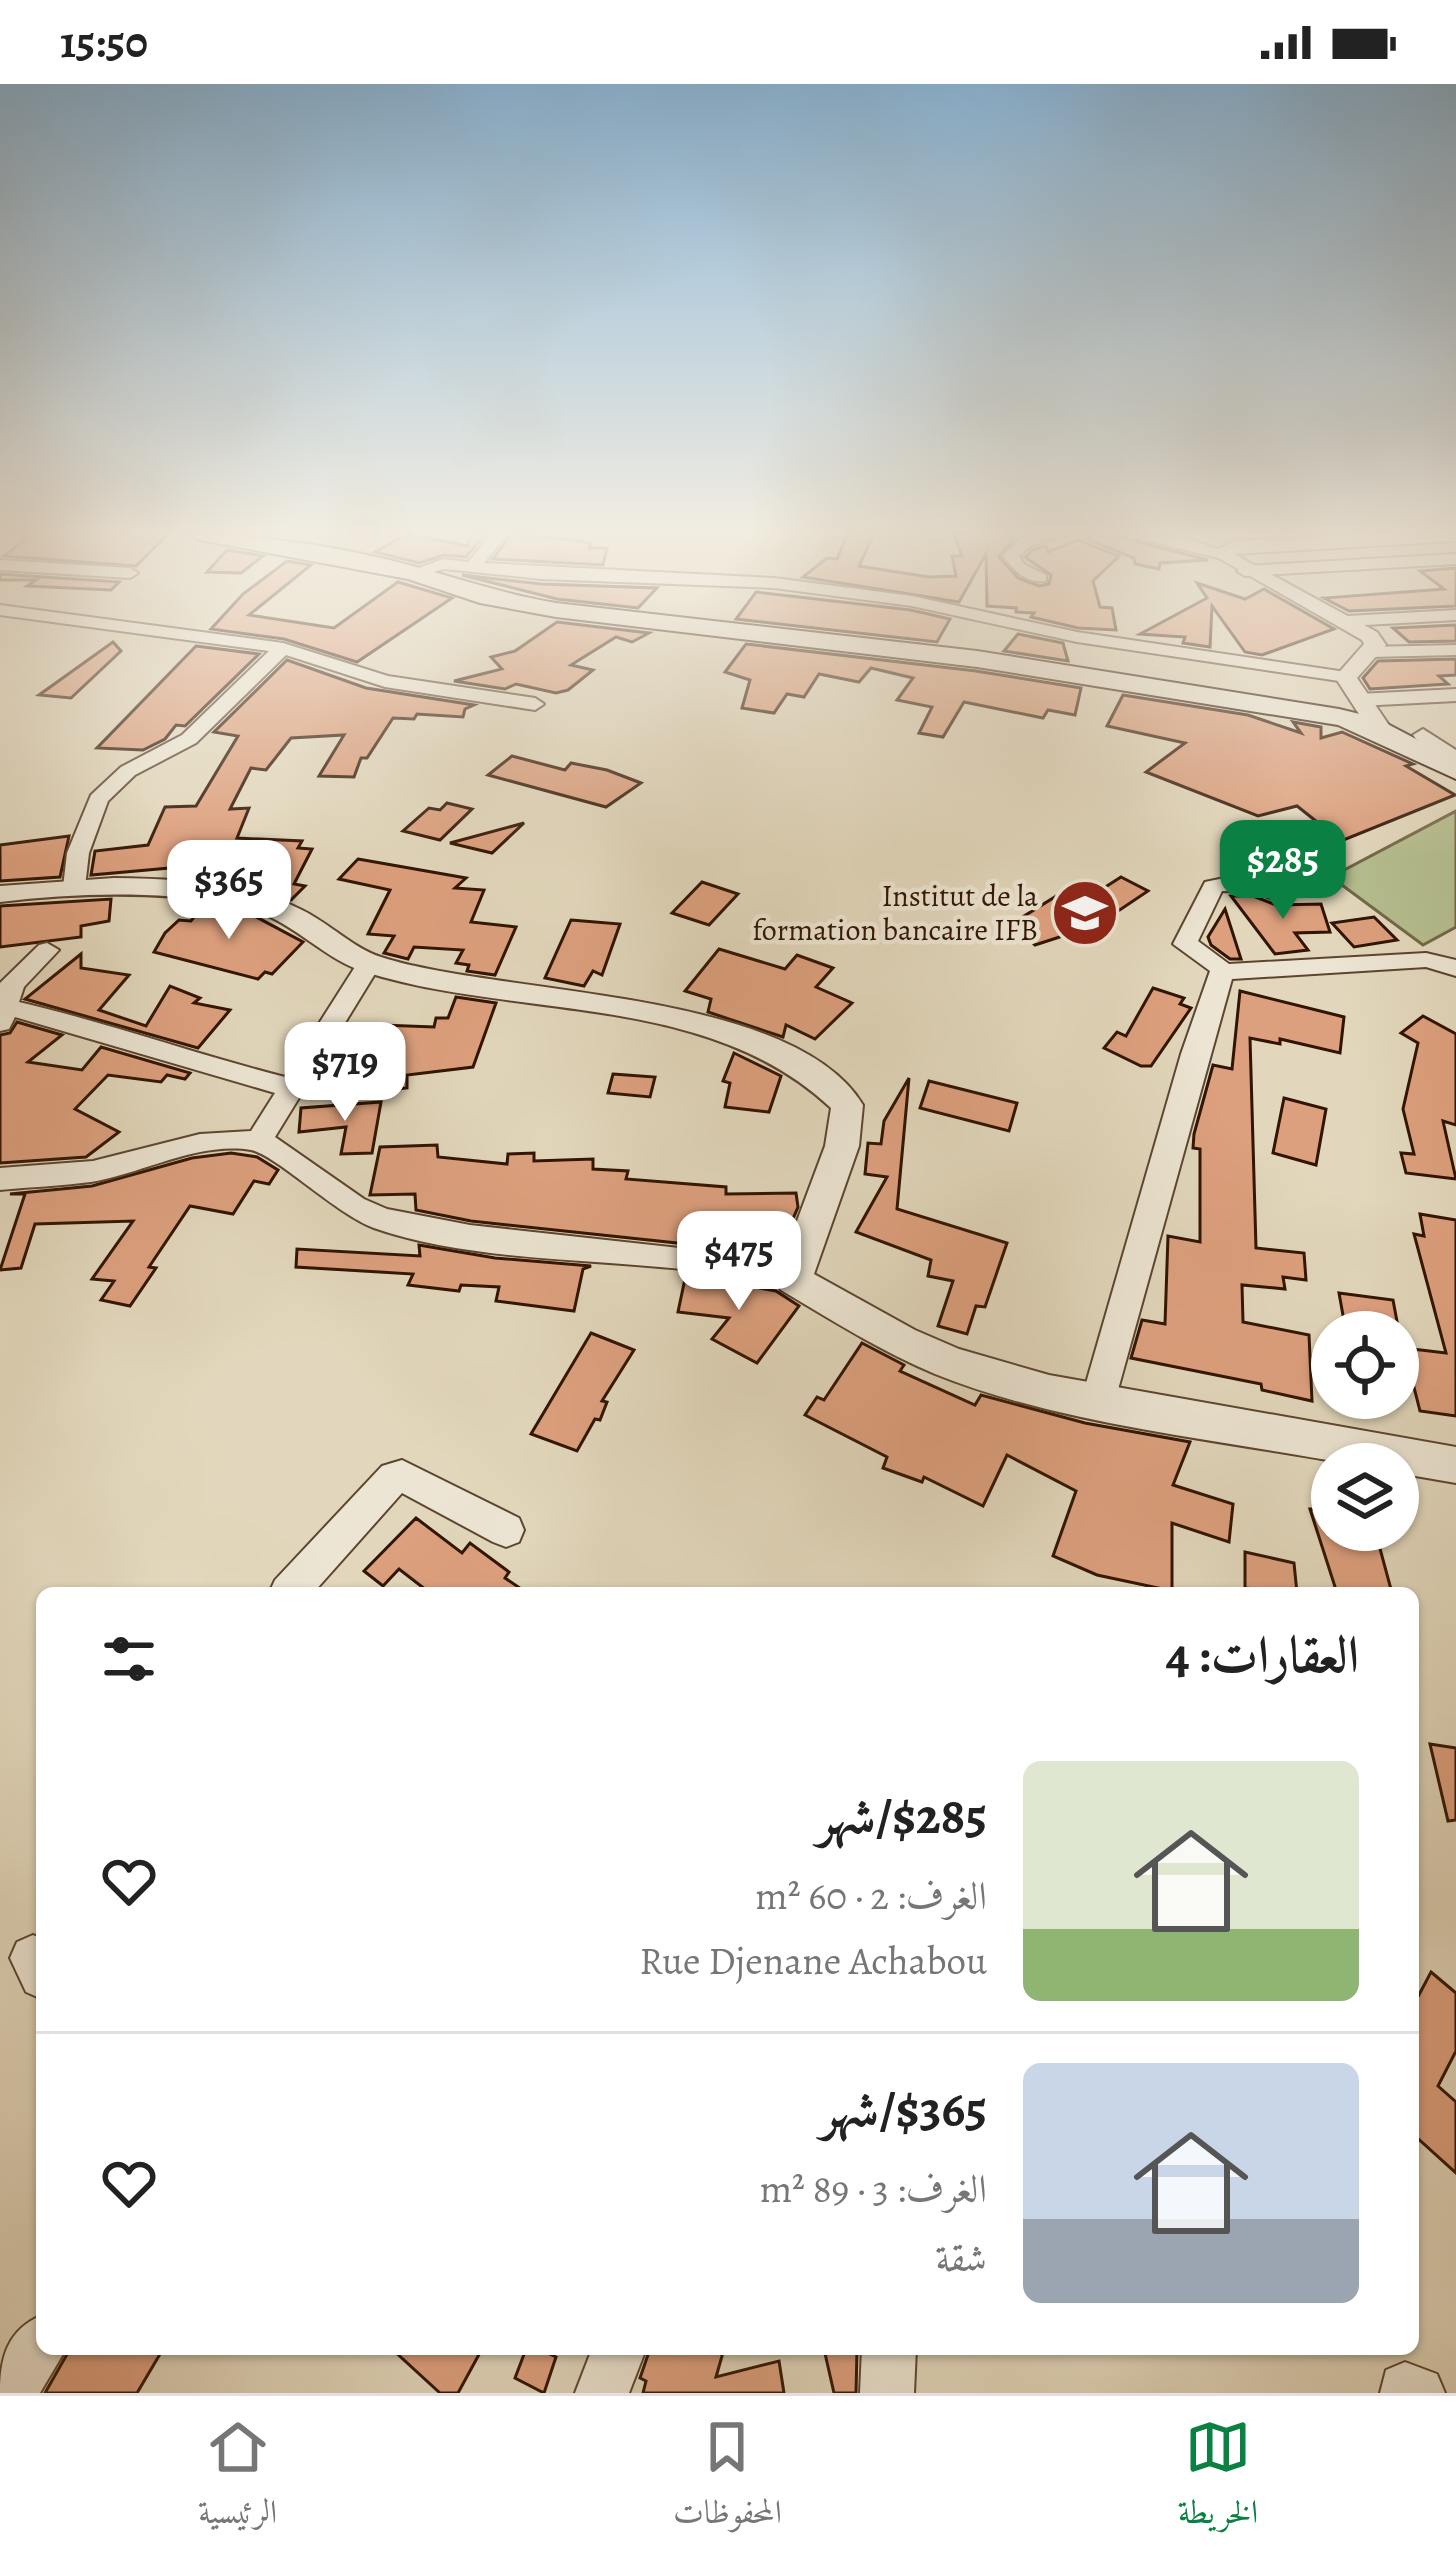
<!DOCTYPE html>
<html lang="ar">
<meta charset="utf-8">
<style>
body{margin:0;font-family:Alegreya,Amiri,serif;background:#f6f6f6;color:#222;direction:rtl;height:100vh;display:flex;flex-direction:column;font-size:45px;white-space:nowrap}
*{box-sizing:border-box;margin:0}
p{font-size:39px;color:#767676}
.icon{flex:none;width:66px;height:66px;fill:none;stroke:currentColor;stroke-width:2;stroke-linecap:round;stroke-linejoin:round}
.map{position:relative;flex:1;overflow:hidden;direction:ltr}
.drawer{position:absolute;left:36px;top:1503px;width:1383px;height:768px;display:flex;flex-direction:column;background:#fff;border-radius:18px;box-shadow:0 3px 9px #0004;direction:rtl}
.drawer>*{flex:none}
.fabs{position:absolute;left:1311px;top:1227px;display:grid;gap:24px}
.fabs a{display:grid;place-items:center;width:108px;height:108px;border-radius:50%;background:#fff;box-shadow:0 3px 9px #0004;font-size:60px}
.price{position:absolute;translate:-50% -102px;padding:0 27px;border-radius:24px;background:#fff;color:#222;font-size:39px;line-height:78px;filter:drop-shadow(0 3px 6px #0008)}
.price::after{content:'';position:absolute;left:50%;top:72px;width:36px;height:27px;margin-left:-18px;background:inherit;clip-path:polygon(0 0,100% 0,50% 100%)}
.price.active{background:#0b8043;color:#fff}
ul{padding:0;list-style:none}
li{display:flex;align-items:center;gap:36px;height:300px;padding:0 60px}
li+li{border-top:3px solid #e0e0e0}
li span{display:grid;place-items:center;flex:none;width:336px;height:240px;border-radius:18px;color:#555}
li>.icon{margin-inline-start:auto}
span .icon{width:144px;height:144px;fill:#fffc;stroke-width:1}
li b{font-size:51px}
h2{display:flex;justify-content:space-between;align-items:center;height:144px;padding:0 60px;font-size:51px}
.status{display:flex;justify-content:space-between;align-items:center;height:84px;padding:0 60px;background:#fff;direction:ltr}
.status svg{height:33px;fill:currentColor}
.dock{display:flex;justify-content:space-around;align-items:center;height:168px;border-top:3px solid #e0e0e0;background:#fff;font-size:33px;color:#767676}
.dock a{display:grid;justify-items:center;gap:6px}
.dock .active{color:#0b8043}
.map>svg:first-child{display:block}
.green{fill:#b5be8f;stroke:#736948;stroke-width:3}
.building{fill:#dda07e;stroke:#311402;stroke-width:3}
.lines{fill:none;stroke-linecap:round;stroke-linejoin:round}
.minor-casing{stroke:#5d4530;stroke-width:4}
.tertiary-casing{stroke:#5d4530;stroke-width:4}
.secondary-casing{stroke:#311402;stroke-width:4}
.minor{fill:#ece5d3;fill-rule:evenodd}
.tertiary{fill:#ece5d3;fill-rule:evenodd}
.secondary{fill:#ece5d3;fill-rule:evenodd}
.labels{text-anchor:middle;dominant-baseline:central;stroke-width:9;stroke-linejoin:round;paint-order:stroke}
.far-poi-label{font-size:30px;fill:#311402;stroke:#ece5d3;text-anchor:end}
</style>
<div class="status"><b>15:50</b><svg viewBox="0 0 49 12"><path d="M0 12V9h3v3zM5 12V6h3v6zM10 12V3h3v9zM15 12V0h3v12zM26 1h20v11H26zM47 4h2v5h-2z"/></svg></div>
<div class="map">
<svg width="1456" height="2309" viewBox="0 0 1456 2309">
<rect width="100%" height="100%" fill="#e2d7bc"/>
<filter id="stains"><feTurbulence type="fractalNoise" baseFrequency=".00167" numOctaves="4"/><feColorMatrix values="0 0 0 0 .2 0 0 0 0 .09 0 0 0 0 .02 0 0 0 .5 -.17"/></filter>
<radialGradient id="worn" r=".72"><stop offset=".6" stop-color="#630" stop-opacity="0"/><stop offset="1" stop-color="#630" stop-opacity=".3"/></radialGradient>
<polygon class="green" points="1456,727 1456,843 1423,861 1331,793"/>
<g class="building">
<polygon points="32,450 168,450 136,482 4,472"/>
<polygon points="407,450 467,462 472,450 486,450 466,473 444,471 419,479 375,468"/>
<polygon points="511,450 567,455 591,459 589,464 607,464 603,481 493,475"/>
<polygon points="847,450 874,450 859,482 929,493 956,492 952,472 962,472 954,450 1009,450 1014,455 999,473 1018,494 1039,502 1049,500 1051,491 1025,473 1034,465 1046,462 1048,468 1078,456 1119,472 1093,497 1100,523 1112,524 1116,546 1078,544 1031,533 1034,529 1016,528 1016,524 987,522 986,470 959,518 803,493 827,474 837,475"/>
<polygon points="1091,450 1115,452 1208,476 1160,479 1159,485 1135,480 1134,474 1089,456"/>
<polygon points="227,466 263,472 241,489 207,488"/>
<polygon points="287,477 311,481 249,531 334,544 398,498 452,514 357,578 284,555 211,545 243,510"/>
<polygon points="1456,484 1456,522 1349,527 1324,514 1444,505 1420,487"/>
<polygon points="0,490 119,498 111,506 27,502 36,496 0,496"/>
<polygon points="462,491 541,500 657,504 638,524 557,515"/>
<polygon points="1197,499 1245,515 1264,505 1334,545 1262,571 1245,568 1212,522 1210,563 1183,559 1185,553 1140,550 1207,514"/>
<polygon points="756,508 911,526 950,535 937,558 736,535"/>
<polygon points="557,538 649,549 632,558 616,553 571,581 593,586 568,606 556,609 516,600 505,605 454,597 502,585 491,573 515,567"/>
<polygon points="1456,541 1456,557 1409,558 1393,544"/>
<polygon points="1018,550 1063,559 1068,577 1004,567"/>
<polygon points="113,558 121,567 71,614 39,611"/>
<polygon points="746,560 976,587 1081,604 1075,631 1048,626 1043,634 964,618 943,653 919,649 932,623 897,616 913,594 871,584 859,598 819,590 804,613 787,610 774,629 742,624 750,596 725,588"/>
<polygon points="196,562 259,570 185,642 176,641 165,655 143,666 97,664"/>
<polygon points="1456,575 1456,591 1439,592 1448,600 1370,605 1363,594 1378,577"/>
<polygon points="287,576 366,604 474,621 465,625 463,633 417,630 414,635 393,634 367,674 361,674 354,693 319,692 344,651 291,654 266,686 251,684 230,725 249,724 237,754 302,757 298,764 312,765 294,800 305,802 291,816 224,794 186,792 192,782 91,791 95,767 148,761 165,723 196,722 238,652 214,648"/>
<polygon points="1123,611 1248,631 1301,649 1293,638 1321,643 1321,654 1342,648 1413,680 1406,682 1455,711 1341,757 1297,722 1258,732 1146,688 1185,659 1107,642"/>
<polygon points="512,672 565,686 571,679 607,686 641,699 606,723 488,691"/>
<polygon points="447,719 472,725 440,756 403,747 429,724 440,726"/>
<polygon points="524,739 492,769 450,759"/>
<polygon points="69,752 60,793 0,797 0,761"/>
<polygon points="358,775 466,794 455,804 484,806 471,838 516,843 495,891 467,887 469,881 456,879 463,866 414,863 408,875 384,869 394,852 368,850 390,806 339,795"/>
<polygon points="1121,793 1148,807 1078,854 1072,849 1035,861 1013,839 1066,806 1085,816"/>
<polygon points="702,798 738,810 709,841 672,829"/>
<polygon points="1231,812 1253,812 1276,821 1321,820 1330,848 1295,849 1308,866 1275,870"/>
<polygon points="111,815 109,837 81,842 81,853 0,863 0,822"/>
<polygon points="204,820 247,828 303,858 272,890 265,888 258,895 154,868 165,849 179,836 191,837"/>
<polygon points="1225,825 1241,875 1230,875 1211,861 1208,853"/>
<polygon points="1374,833 1397,856 1354,863 1332,839"/>
<polygon points="571,836 620,840 602,891 593,887 584,902 545,894"/>
<polygon points="719,865 785,885 797,871 833,884 816,903 852,919 815,955 786,941 783,953 708,928 711,915 685,907"/>
<polygon points="81,870 81,884 129,891 99,926 146,942 170,902 200,914 194,919 230,926 198,964 25,915"/>
<polygon points="1153,904 1184,914 1180,920 1191,924 1151,982 1141,982 1104,964 1117,948 1126,952"/>
<polygon points="1240,907 1344,933 1340,969 1280,955 1280,960 1250,954 1256,1164 1304,1169 1306,1196 1283,1193 1285,1205 1242,1201 1243,1238 1309,1251 1312,1317 1262,1306 1261,1300 1131,1274 1142,1236 1165,1240 1168,1152 1200,1158 1200,1065 1193,1064 1194,1050 1213,981 1232,985"/>
<polygon points="456,913 496,919 473,983 407,991 407,1004 377,1007 378,979 329,974 344,950 378,957 382,941 434,943 436,934 448,934"/>
<polygon points="1423,932 1456,950 1456,1041 1443,1037 1456,1095 1406,1089 1401,1069 1414,1070 1403,1025 1418,959 1401,949"/>
<polygon points="17,938 62,951 28,978 82,986 101,963 190,989 185,995 167,991 161,998 108,991 75,1025 119,1048 86,1073 0,1079 0,951 10,949"/>
<polygon points="734,969 781,992 769,1028 725,1023 730,999 723,997"/>
<polygon points="613,990 655,993 650,1013 608,1009"/>
<polygon points="909,994 897,1125 1007,1159 985,1223 976,1222 967,1250 938,1242 953,1197 928,1192 931,1176 856,1148 887,1093 865,1090 868,1059 881,1060 884,1037"/>
<polygon points="929,997 1017,1019 1009,1047 920,1024"/>
<polygon points="1284,1014 1326,1025 1316,1081 1273,1069"/>
<polygon points="381,1018 372,1069 341,1070 346,1043 299,1048 301,1024"/>
<polygon points="437,1061 438,1073 507,1080 508,1070 534,1069 534,1077 593,1075 593,1085 628,1087 626,1095 726,1103 726,1110 796,1109 798,1123 792,1137 768,1137 762,1168 471,1137 416,1126 415,1110 370,1111 380,1063"/>
<polygon points="231,1069 257,1073 278,1086 269,1100 254,1097 233,1130 190,1122 149,1183 156,1184 130,1222 101,1216 114,1197 92,1195 133,1137 35,1140 21,1184 0,1186 25,1110 10,1110 92,1102 192,1074"/>
<polygon points="1420,1130 1456,1136 1456,1332 1420,1327 1404,1264 1446,1269 1414,1150 1424,1152"/>
<polygon points="419,1161 495,1174 591,1182 583,1185 574,1227 496,1217 499,1203 461,1201 459,1207 408,1201 413,1190 296,1183 297,1165 420,1172"/>
<polygon points="686,1190 776,1207 799,1222 757,1279 712,1255 729,1234 678,1228"/>
<polygon points="1339,1209 1393,1216 1399,1248 1346,1248"/>
<polygon points="591,1249 634,1266 602,1317 607,1318 600,1336 595,1335 577,1367 531,1350"/>
<polygon points="862,1259 904,1281 900,1287 975,1321 981,1311 1085,1339 1190,1358 1173,1401 1233,1420 1229,1458 1172,1439 1172,1507 1097,1491 1053,1472 1076,1407 1007,1371 983,1422 924,1393 922,1398 883,1384 887,1373 805,1331 817,1313 824,1316"/>
<polygon points="1310,1425 1332,1426 1332,1446 1375,1446 1392,1509 1337,1509"/>
<polygon points="416,1434 462,1469 470,1459 509,1488 505,1494 527,1509 430,1509 399,1485 383,1502 364,1487"/>
<polygon points="1245,1468 1294,1479 1297,1509 1245,1504"/>
<polygon points="1430,1660 1456,1664 1456,1736 1448,1737"/>
<polygon points="1431,1888 1456,1909 1456,1967 1438,2002 1456,2018 1456,2089 1413,2050 1413,1922"/>
<polygon points="70,2265 163,2265 137,2309 45,2309"/>
<polygon points="392,2265 482,2265 458,2309 440,2309"/>
<polygon points="526,2265 539,2265 556,2273 544,2309 515,2294"/>
<polygon points="650,2265 724,2265 716,2293 779,2277 784,2309 643,2309 646,2297 640,2294"/>
<polygon points="824,2265 857,2265 856,2309 834,2309"/>
</g>
<g class="lines">
<g class="minor-casing">
<g id="minor">
<polygon points="492,450 507,450 484,479 774,494 912,512 1077,548 1346,588 1355,593 1346,598 1077,558 912,522 774,504 541,495 444,485 413,494 405,489 443,475 468,478"/>
<path d="M 1038,450 L 1070,450 L 1032,461 L 1019,472 L 1024,480 L 1046,491 L 1046,497 C 1027,500 1012,486 1003,471 L 1022,454 Z"/>
<polygon points="1119,450 1181,452 1227,469 1219,474"/>
<polygon points="1456,470 1456,480 1245,492 1237,487 1245,482"/>
<polygon points="0,476 130,484 138,489 130,494 0,486"/>
<polygon points="0,521 283,559 388,592 535,614 544,620 535,626 385,603 286,571 196,659 135,691 108,717 89,769 85,803 74,810 63,803 67,769 91,711 121,683 182,651 269,567 0,531"/>
<polygon points="1456,526 1456,536 1347,542 1338,537 1347,532"/>
<polygon points="1456,561 1456,571 1369,573 1360,568 1369,563"/>
<polygon points="1456,605 1456,617 1359,622 1350,616 1359,610"/>
<polygon points="1423,645 1456,666 1456,682 1416,655 1413,651"/>
<polygon points="1229,793 1271,798 1289,810 1278,817 1254,808 1222,807 1198,857 1229,880 1426,869 1456,876 1456,892 1426,883 1232,895 1114,1320 1109,1330 1097,1334 1085,1330 1080,1320 1181,970 1210,887 1173,860 1205,798"/>
<path d="M 47,859 L 59,866 L 24,903 L 19,918 C 109,939 195,970 285,993 L 360,875 L 378,875 L 381,880 L 275,1053 L 364,1115 L 387,1125 L 470,1141 L 771,1174 L 805,1187 L 809,1196 L 805,1205 C 791,1209 730,1191 708,1188 C 602,1174 475,1179 374,1144 C 336,1130 276,1071 251,1066 C 199,1057 141,1090 91,1098 C 61,1102 30,1103 0,1106 L 0,1084 L 93,1077 L 200,1050 L 251,1047 L 275,1009 L 15,933 L 9,945 L 0,947 L 0,899 L 39,861 Z"/>
<polygon points="402,1376 519,1434 524,1446 519,1458 506,1463 493,1458 402,1409 313,1509 269,1509 275,1496 382,1382"/>
<polygon points="33,1851 42,1855 42,1915 26,1908 10,1874 17,1858"/>
<path d="M 42,2231 L 42,2265 L 66,2265 L 40,2309 L 0,2309 C 0,2274 7,2246 42,2231 Z"/>
<polygon points="592,2265 646,2265 629,2309 575,2309"/>
<polygon points="862,2265 916,2265 914,2309 860,2309"/>
<polygon points="1405,2278 1437,2290 1445,2309 1380,2309 1386,2286"/>
</g>
</g>
<g class="tertiary-casing">
<g id="tertiary">
<polygon points="1367,450 1456,450 1456,457 1234,470 1377,548 1386,561 1357,594 1395,650 1383,657 1375,655 1335,593 1364,560 1362,556 1210,469 1234,457"/>
<path d="M 114,794 C 177,795 245,797 302,826 C 329,839 353,864 381,873 C 500,912 793,904 863,1021 L 859,1062 L 814,1190 L 915,1246 L 959,1265 L 1049,1291 L 1456,1363 L 1456,1399 L 1398,1389 L 1398,1380 L 1350,1380 C 1215,1355 1062,1341 935,1290 C 881,1267 831,1236 781,1206 L 775,1196 L 825,1062 L 831,1024 C 706,907 518,936 365,888 C 316,872 289,829 227,819 C 152,807 76,809 0,818 L 0,802 Z"/>
</g>
</g>
<g class="secondary-casing">
<path id="secondary" d="M 189,450 C 262,450 350,464 420,484 C 466,497 509,511 556,519 L 977,567 L 1339,625 L 1376,634 L 1456,676 L 1456,695 L 1338,641 L 977,583 L 556,533 L 480,519 L 408,495 L 200,456 Z"/>
</g>
<use href="#minor" class="minor"/>
<use href="#tertiary" class="tertiary"/>
<use href="#secondary" class="secondary"/>
</g>
<linearGradient id="sky" x2="0" y2="1"><stop stop-color="#89b5d7"/><stop offset="0.58" stop-color="#f2ede1"/><stop offset="1" stop-color="#f2ede1" stop-opacity="0"/></linearGradient>
<rect width="1456" height="774" fill="url(#sky)"/>
<defs>
<g id="school-disc" transform="scale(3.45)"><circle r="9.5" fill="#8f2418" stroke="#ece5d3"/><path d="M0-5L7-2L0 1L-7-2ZM-4 1L0 2.5L4 1V4Q0 6-4 4Z" fill="#fff"/></g>
</defs>
<g fill-rule="evenodd">
<use href="#school-disc" x="1085" y="829"/>
</g>
<g class="labels">
<g class="far-poi-label">
<text x="1038" y="812">Institut de la<tspan x="1038" dy="34">formation bancaire IFB</tspan></text>
</g>
</g>
<rect width="100%" height="100%" filter="url(#stains)"/>
<rect width="100%" height="100%" fill="url(#worn)"/>
</svg>
<div class="fabs">
<a><svg class="icon" aria-label="locate" viewBox="0 0 24 24"><circle cx="12" cy="12" r="6"/><path d="M12 2v4M12 18v4M2 12h4M18 12h4"/></svg></a>
<a><svg class="icon" aria-label="layers" viewBox="0 0 24 24"><path d="M12 4l9 5-9 5-9-5zM3 14l9 5 9-5"/></svg></a>
</div>
<b class="price active" style="left:1283px;top:838px">$285</b>
<b class="price" style="left:229px;top:858px">$365</b>
<b class="price" style="left:345px;top:1040px">$719</b>
<b class="price" style="left:739px;top:1229px">$475</b>
<section class="drawer">
<h2>العقارات: 4<svg class="icon" aria-label="filters" viewBox="0 0 24 24"><path d="M4 7h16M4 17h16"/><circle cx="9" cy="7" r="2"/><circle cx="15" cy="17" r="2"/></svg></h2>
<ul>
<li><span style="background:linear-gradient(#dfe7d0 70%,#8fb573 0)"><svg class="icon" aria-label="home" viewBox="0 0 24 24"><path d="M3 11l9-7 9 7M6 9v11h12V9"/></svg></span><div><b>$285/شهر</b><p>الغرف: 2 · 60 m²</p><p>Rue Djenane Achabou</p></div><svg class="icon" aria-label="heart" viewBox="0 0 24 24"><path d="M12 20l-8-8c-3-5 5-10 8-4 3-6 11-1 8 4z"/></svg></li>
<li><span style="background:linear-gradient(#c9d6e8 65%,#9aa5b1 0)"><svg class="icon" aria-label="home" viewBox="0 0 24 24"><path d="M3 11l9-7 9 7M6 9v11h12V9"/></svg></span><div><b>$365/شهر</b><p>الغرف: 3 · 89 m²</p><p>شقة</p></div><svg class="icon" aria-label="heart" viewBox="0 0 24 24"><path d="M12 20l-8-8c-3-5 5-10 8-4 3-6 11-1 8 4z"/></svg></li>
</ul>
</section>
</div>
<nav class="dock">
<a class="active"><svg class="icon" aria-label="map" viewBox="0 0 24 24"><path d="M3 6l6-2 6 2 6-2v14l-6 2-6-2-6 2zM9 4v14M15 6v14"/></svg>الخريطة</a>
<a><svg class="icon" aria-label="saved" viewBox="0 0 24 24"><path d="M7 4h10v16l-5-4-5 4z"/></svg>المحفوظات</a>
<a><svg class="icon" aria-label="home" viewBox="0 0 24 24"><path d="M3 11l9-7 9 7M6 9v11h12V9"/></svg>الرئيسية</a>
</nav>
